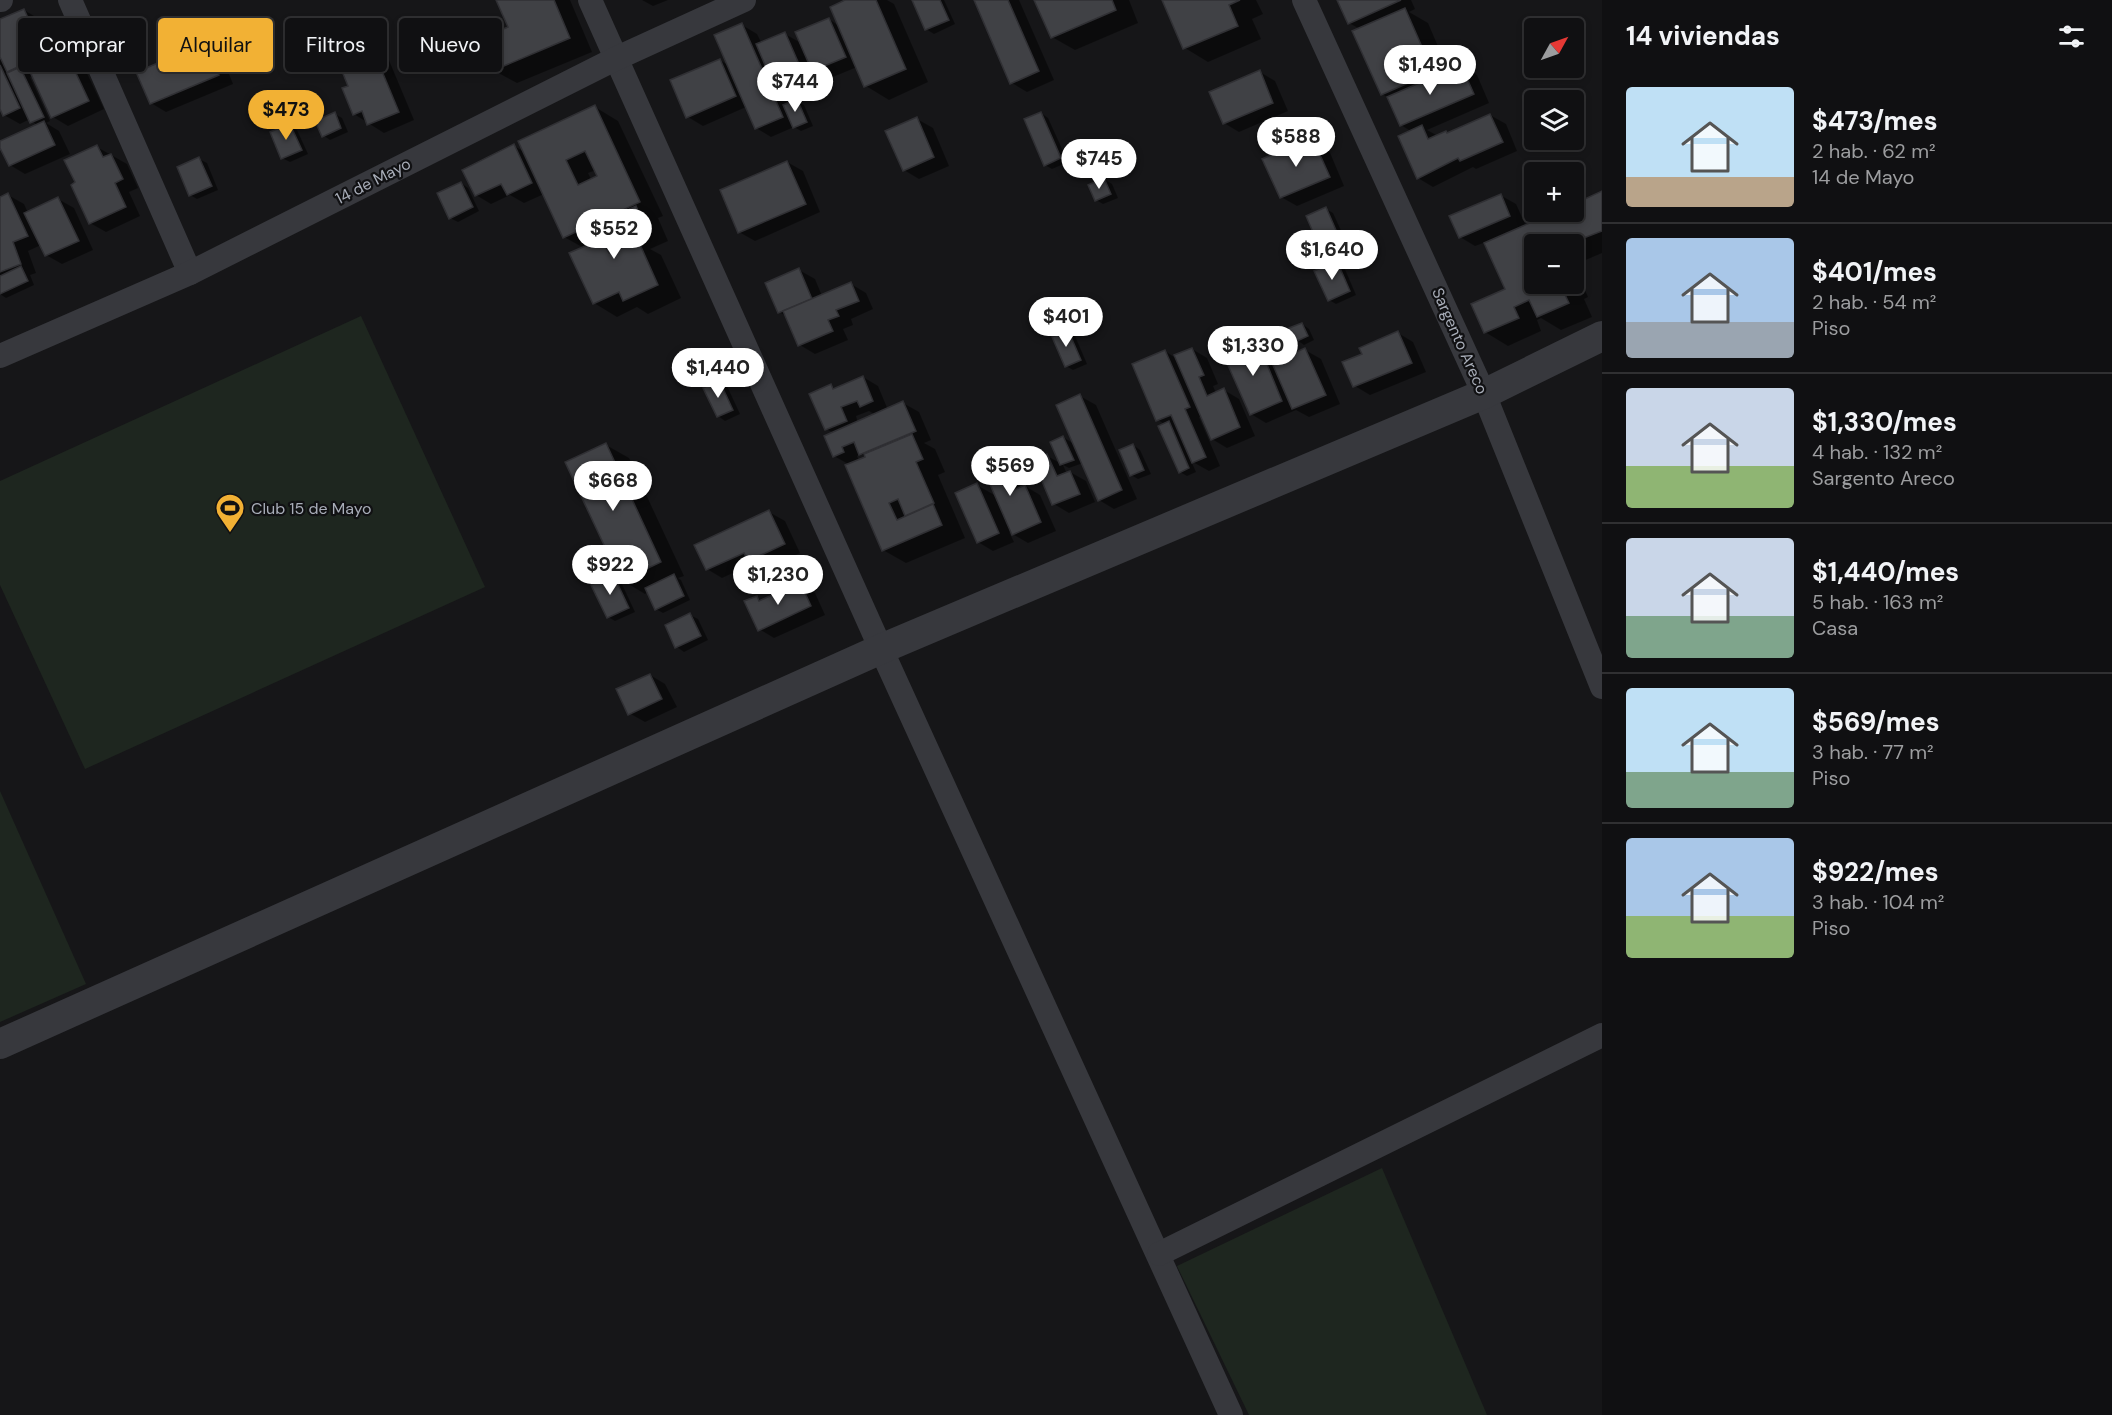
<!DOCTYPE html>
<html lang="es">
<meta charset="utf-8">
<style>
body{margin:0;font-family:"DM Sans",sans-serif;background:#1e1e20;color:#f1f3f6;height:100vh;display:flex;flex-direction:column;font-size:22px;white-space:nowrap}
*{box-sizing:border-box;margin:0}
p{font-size:20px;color:#9c9d9f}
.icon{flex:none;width:33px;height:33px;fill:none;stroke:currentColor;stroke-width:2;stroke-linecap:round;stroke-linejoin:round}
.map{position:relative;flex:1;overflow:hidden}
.sheet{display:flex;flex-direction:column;background:#101012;width:510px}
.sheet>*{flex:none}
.hud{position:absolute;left:18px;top:18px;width:570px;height:54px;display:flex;gap:12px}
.needle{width:39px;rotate:50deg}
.buttons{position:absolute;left:1524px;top:18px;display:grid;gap:12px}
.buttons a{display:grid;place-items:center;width:60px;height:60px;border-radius:6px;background:#101012;box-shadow:0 3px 9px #0003,0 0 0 2px #303032;font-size:30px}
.price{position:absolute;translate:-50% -51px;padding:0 14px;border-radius:21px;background:#fff;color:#222;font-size:20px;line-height:39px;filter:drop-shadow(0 2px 3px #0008)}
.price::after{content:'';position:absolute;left:50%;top:36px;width:18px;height:14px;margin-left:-9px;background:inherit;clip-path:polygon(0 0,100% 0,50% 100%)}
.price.current{background:#f2b134;color:#111}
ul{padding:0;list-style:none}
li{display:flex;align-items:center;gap:18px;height:150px;padding:0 24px}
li+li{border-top:2px solid #303032}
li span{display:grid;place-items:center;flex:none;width:168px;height:120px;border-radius:6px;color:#555}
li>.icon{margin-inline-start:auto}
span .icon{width:72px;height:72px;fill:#fffc;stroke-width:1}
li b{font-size:26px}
h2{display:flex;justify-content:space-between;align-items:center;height:72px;padding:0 24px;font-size:26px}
.tag{padding:0 21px;border-radius:6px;background:#101012;box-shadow:0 3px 9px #0003,0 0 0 2px #303032;font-size:21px;line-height:54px}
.tag.current{background:#f2b134;color:#111}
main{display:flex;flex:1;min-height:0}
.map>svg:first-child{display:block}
.green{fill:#1e261f}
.shadow{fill:#0007;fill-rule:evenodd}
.building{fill:#404145;stroke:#303034;stroke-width:1.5;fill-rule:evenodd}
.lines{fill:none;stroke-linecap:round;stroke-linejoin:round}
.minor{stroke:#37383d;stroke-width:24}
.tertiary{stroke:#37383d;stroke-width:30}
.labels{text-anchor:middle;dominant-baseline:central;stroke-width:4.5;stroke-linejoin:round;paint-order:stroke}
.street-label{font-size:16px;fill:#a8adb8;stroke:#111113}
.poi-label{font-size:16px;fill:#a8adb8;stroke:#111113;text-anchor:start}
</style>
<main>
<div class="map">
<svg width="1602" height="1415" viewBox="0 0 1602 1415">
<rect width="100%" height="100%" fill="#161618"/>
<g class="green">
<polygon points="361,316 485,587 85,769 0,585 0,481"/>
<polygon points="0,791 86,984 0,1022"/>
<polygon points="1382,1168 1487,1415 1249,1415 1177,1266"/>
</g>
<g class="shadow">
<polygon points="498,0 570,0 592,52 517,83 493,70 510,28"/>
<polygon points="642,0 668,0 653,6"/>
<path d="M 849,0 L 887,0 L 894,4 L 928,82 L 889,100 L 866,86 L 857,67 L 828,79 L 812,70 L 821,89 L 795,100 L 804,105 L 813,126 L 801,131 L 794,127 L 771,137 L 756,128 L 746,107 L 703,126 L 688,117 L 720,60 L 728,65 L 742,25 L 757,34 L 762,44 L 785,34 L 801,43 L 829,19 L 839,26 ZM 784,95 L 795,102 L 788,105 Z"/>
<polygon points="914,0 944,0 955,24 934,34 926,29"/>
<polygon points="976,0 1019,0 1054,80 1027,92 1012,83"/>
<polygon points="1036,0 1129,0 1138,23 1075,50 1052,37"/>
<polygon points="1164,0 1256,0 1263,14 1252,19 1261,39 1208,62 1185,48"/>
<polygon points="1339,0 1411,0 1415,9 1409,12 1428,23 1449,72 1461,66 1477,75 1489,103 1427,130 1438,136 1446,132 1449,134 1490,115 1506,124 1517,151 1476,169 1473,167 1433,187 1418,178 1412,132 1401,125 1389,98 1382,94 1360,29 1349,23"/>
<polygon points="24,10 39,19 50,42 55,40 71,49 75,57 70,59 84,67 104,109 68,126 53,117 34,76 30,77 50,121 46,123 59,131 70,154 25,174 10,165 0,145 0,142 37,125 30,119 20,124 4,115 0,105 0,21"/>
<polygon points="367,37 383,46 414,120 384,133 354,114 350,86"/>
<polygon points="205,45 221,54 233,84 166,112 151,103"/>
<polygon points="1260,72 1275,81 1288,111 1239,132 1224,123"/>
<path d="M 595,107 L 618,121 L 663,216 L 658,218 L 668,241 L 650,249 L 661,255 L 681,298 L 648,314 L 637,307 L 617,317 L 594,303 L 584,248 L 564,237 L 544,194 L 524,203 L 510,195 L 491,204 L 476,195 L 514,146 L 525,152 ZM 596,170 L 599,177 L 592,181 L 588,173 Z"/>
<polygon points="1041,113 1048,118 1068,162 1052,169 1045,165"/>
<polygon points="335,114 342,118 348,132 330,140 323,135"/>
<polygon points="917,119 933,128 949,166 919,179 904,170"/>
<polygon points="290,126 297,130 308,154 290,162 282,158"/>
<polygon points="1312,139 1328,148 1344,186 1297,206 1281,197"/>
<polygon points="97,147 127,164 138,188 129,192 140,216 106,232 90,223 77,183"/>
<polygon points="199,159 207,163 218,190 197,199 190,195"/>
<polygon points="787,162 803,171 820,212 755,241 739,232"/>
<polygon points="1104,179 1112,184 1118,198 1103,204 1096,200"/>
<polygon points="461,183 468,188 479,211 458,222 450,218"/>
<path d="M 1602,193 L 1602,253 L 1574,265 L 1588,297 L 1584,299 L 1592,317 L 1561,330 L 1541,318 L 1537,320 L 1541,331 L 1508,346 L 1485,332 L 1507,289 L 1486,242 L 1475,246 L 1460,237 L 1500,195 L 1516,204 L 1526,226 L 1559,212 L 1574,212 L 1574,205 ZM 1534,244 L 1574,244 L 1574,284 L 1534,284 Z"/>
<polygon points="8,195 24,204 28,213 58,199 74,208 93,250 62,264 46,255 41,245 28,251 36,273 30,275 34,285 6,298 0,294 0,198"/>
<polygon points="1326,209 1333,213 1349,248 1330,257 1323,252"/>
<polygon points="1337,263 1344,267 1356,295 1336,304 1329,300"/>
<polygon points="799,270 815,279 822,296 851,284 866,293 873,309 851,319 853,325 843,329 848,340 815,354 800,345 788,317 779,312"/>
<polygon points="1302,324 1309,329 1314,340 1304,345 1297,340"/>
<polygon points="1067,332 1075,336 1087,364 1073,370 1066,366"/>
<polygon points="1398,333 1413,342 1426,372 1370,395 1355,386 1344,363 1364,354"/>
<polygon points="1256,342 1272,351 1277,362 1305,350 1321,359 1340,404 1309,417 1296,410 1266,423 1251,414"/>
<polygon points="1192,349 1207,358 1218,384 1213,386 1216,393 1224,390 1239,399 1255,436 1227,448 1212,439 1202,416 1199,417 1220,466 1209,471 1191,461 1196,472 1187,476 1180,472 1166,425 1158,420 1165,351 1174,357"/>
<path d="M 863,377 L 878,386 L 888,410 L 903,403 L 919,412 L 931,440 L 924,443 L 935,449 L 945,472 L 938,475 L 965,538 L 906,563 L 883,550 L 850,465 L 834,456 L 834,433 L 826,429 L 831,386 L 836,389 ZM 869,411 L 876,415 L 858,423 L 856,416 ZM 861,454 L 867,457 L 859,461 L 857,456 Z"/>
<polygon points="719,381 727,386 740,414 725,421 718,416"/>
<polygon points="1080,396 1096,405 1137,499 1114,509 1099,500 1083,463 1069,468 1063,465 1067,474 1070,472 1086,481 1095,502 1069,513 1054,504 1047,456 1062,464 1063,437 1074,444"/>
<polygon points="606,445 629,458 684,576 678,578 681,580 690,600 663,613 656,609 648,592 645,594 622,580"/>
<polygon points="1133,445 1140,450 1151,474 1138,479 1131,475"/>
<polygon points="995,454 1010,463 1021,488 1025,486 1040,495 1056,531 1028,543 1009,532 1014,542 993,551 978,542 977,485 996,496"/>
<polygon points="769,512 785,521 800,553 765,569 754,563 722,578 707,569"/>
<polygon points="613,576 620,580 635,612 615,621 608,617"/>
<polygon points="800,584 815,593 825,615 774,638 759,629 757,597 762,601"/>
<polygon points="690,615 698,619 708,640 684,652 677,647 667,626"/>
<polygon points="650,675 665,684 677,707 645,722 629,713"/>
</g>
<g class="building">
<polygon points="496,0 554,0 570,38 492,71 479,39 508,27"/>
<polygon points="845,0 876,0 906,69 864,87 830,7"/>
<polygon points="912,0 940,0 949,20 925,30"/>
<polygon points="974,0 1008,0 1039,71 1010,84"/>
<polygon points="1034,0 1112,0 1116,10 1051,38"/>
<polygon points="1162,0 1240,0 1229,5 1238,26 1183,49"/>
<polygon points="1337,0 1401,0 1348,24"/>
<polygon points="1405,8 1433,72 1381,95 1352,31"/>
<polygon points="24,9 40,45 55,38 60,48 7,72 0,57 0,19"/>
<polygon points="829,18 846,57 812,71 795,32"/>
<polygon points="742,23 783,117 755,129 714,35"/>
<polygon points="785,32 806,80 777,93 756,44"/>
<polygon points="367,35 399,112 367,125 362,111 353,115 342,88 348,86 333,49"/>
<polygon points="205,44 219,75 150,104 136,72"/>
<polygon points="68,56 89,101 51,118 31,74"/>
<polygon points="720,59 736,96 686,118 670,80"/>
<polygon points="0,65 20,108 3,116 0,109"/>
<polygon points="1461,65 1474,94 1400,126 1387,97"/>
<polygon points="20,67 44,117 30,123 7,73"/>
<polygon points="1260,70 1273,103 1223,124 1209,92"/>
<polygon points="797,99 807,122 793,128 783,105"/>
<path d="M 595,105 L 640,202 L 563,238 L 518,141 ZM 585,151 L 597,176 L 578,185 L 566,160 Z"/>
<polygon points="335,112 341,128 322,137 315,121"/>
<polygon points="1041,112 1061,158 1044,166 1024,119"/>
<polygon points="1490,114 1503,142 1460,161 1458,158 1417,179 1398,136 1422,125 1428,139 1446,131 1447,133"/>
<polygon points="917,117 934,157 903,171 885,131"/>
<polygon points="44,121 55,145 9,166 0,148 0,141"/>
<polygon points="290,124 302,150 281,159 270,132"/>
<polygon points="1312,137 1330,177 1280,198 1262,159"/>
<polygon points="514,144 532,183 507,195 501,184 475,196 462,170"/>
<polygon points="97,145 103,157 111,154 123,179 115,183 126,207 89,224 71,185 75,182 64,160"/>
<polygon points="199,157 212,186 189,196 177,167"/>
<polygon points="787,161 806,204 738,233 720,190"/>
<polygon points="1104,178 1111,194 1095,201 1088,185"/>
<polygon points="461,182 473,207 449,219 437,193"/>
<polygon points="1602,191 1602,231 1568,244 1534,244 1534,284 1566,284 1561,286 1569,303 1537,317 1529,300 1514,307 1519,318 1484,333 1471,304 1505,289 1484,243 1555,212 1574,212 1574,204"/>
<polygon points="8,193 28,236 13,242 21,264 0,272 0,197"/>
<polygon points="1501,194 1510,216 1459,238 1449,216"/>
<polygon points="58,197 79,241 45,256 24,213"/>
<polygon points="636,206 646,228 605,246 609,253 638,240 658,285 623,301 619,292 593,304 569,253 590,244 584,230"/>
<polygon points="1326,207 1342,244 1322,253 1306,216"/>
<polygon points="1337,261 1350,291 1328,301 1314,271"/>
<polygon points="21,266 28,281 0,294 0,276"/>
<polygon points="799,268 812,299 778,313 765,283"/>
<polygon points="851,282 859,301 836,310 839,316 828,320 833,331 798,346 783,311"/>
<polygon points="1302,323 1308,336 1295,342 1289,328"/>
<polygon points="1068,330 1081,360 1065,367 1052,337"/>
<polygon points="1398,331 1412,363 1353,387 1342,362 1362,354 1359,348"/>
<polygon points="1257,340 1282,401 1250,415 1223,354"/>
<polygon points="1192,348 1204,375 1199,377 1207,396 1224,388 1240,427 1211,440 1174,355"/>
<polygon points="1305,348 1326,395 1292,409 1272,363"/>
<polygon points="1165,350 1190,407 1185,409 1206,457 1192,463 1171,415 1156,421 1132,364"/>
<polygon points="863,376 873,401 860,407 857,401 841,407 847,421 825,430 809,394 831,384 833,389"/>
<polygon points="719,380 733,410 717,417 703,388"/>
<polygon points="1080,394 1122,490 1098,501 1056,405"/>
<polygon points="903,401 916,431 859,455 854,442 842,447 844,452 833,457 824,436"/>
<polygon points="1169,421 1189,468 1179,473 1158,426"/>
<polygon points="912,434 923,459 916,462 934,503 905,516 898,499 889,503 897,520 933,504 942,525 882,551 845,465 865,457 864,454"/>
<polygon points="1063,436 1074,460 1060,465 1050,442"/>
<polygon points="606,443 661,562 621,581 565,462"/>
<polygon points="1133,444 1144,470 1130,476 1119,450"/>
<polygon points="995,453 1012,491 1025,485 1041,522 1012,535 979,459"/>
<polygon points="1047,454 1057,476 1070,471 1080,494 1052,505 1033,460"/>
<polygon points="977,483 999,533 977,543 955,493"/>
<polygon points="769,510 785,544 748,561 744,553 706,570 694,545"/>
<polygon points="613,574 629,608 607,618 591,585"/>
<polygon points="674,574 684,596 655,610 645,588"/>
<polygon points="800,582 811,606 758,631 744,601 757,596 759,601"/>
<polygon points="690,613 701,636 675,648 665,625"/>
<polygon points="650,674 662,699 628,715 616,689"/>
</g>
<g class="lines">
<g class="minor">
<polyline points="0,0 1,0"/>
<polyline points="70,0 190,273"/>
<polyline points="590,0 881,649 1231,1415"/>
<polyline points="1304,0 1484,394 1602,687"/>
<polyline points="0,356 190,273 615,59 744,0"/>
<polyline points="1159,1254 1602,1035"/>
</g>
<polyline class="tertiary" points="0,1044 881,649 1484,394 1602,336"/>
</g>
<defs>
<g id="stadium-pin" transform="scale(1.5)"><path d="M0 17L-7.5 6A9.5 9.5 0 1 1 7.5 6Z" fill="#f2b134" stroke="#111113"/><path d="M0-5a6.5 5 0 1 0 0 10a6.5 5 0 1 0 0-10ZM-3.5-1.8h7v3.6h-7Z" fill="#111"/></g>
</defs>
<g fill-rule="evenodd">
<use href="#stadium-pin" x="230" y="508"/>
</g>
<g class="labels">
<g class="street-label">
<text transform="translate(373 181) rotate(-27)">14 de Mayo</text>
<text transform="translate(1460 341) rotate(66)">Sargento Areco</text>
</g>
<g class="poi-label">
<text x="251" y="508">Club 15 de Mayo</text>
</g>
</g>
</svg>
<div class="buttons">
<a><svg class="needle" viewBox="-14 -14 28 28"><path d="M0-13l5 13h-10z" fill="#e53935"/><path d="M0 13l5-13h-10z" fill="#9c9d9f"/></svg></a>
<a><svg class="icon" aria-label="layers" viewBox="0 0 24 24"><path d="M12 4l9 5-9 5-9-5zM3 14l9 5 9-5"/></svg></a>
<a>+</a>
<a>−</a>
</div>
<b class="price" style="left:1430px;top:96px">$1,490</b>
<b class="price" style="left:795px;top:113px">$744</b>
<b class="price current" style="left:286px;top:141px">$473</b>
<b class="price" style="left:1296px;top:168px">$588</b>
<b class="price" style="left:1099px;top:190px">$745</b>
<b class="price" style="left:614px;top:260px">$552</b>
<b class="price" style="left:1332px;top:281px">$1,640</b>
<b class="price" style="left:1066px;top:348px">$401</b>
<b class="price" style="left:1253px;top:377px">$1,330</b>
<b class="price" style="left:718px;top:399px">$1,440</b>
<b class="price" style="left:1010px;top:497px">$569</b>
<b class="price" style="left:613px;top:512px">$668</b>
<b class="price" style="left:610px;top:596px">$922</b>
<b class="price" style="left:778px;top:606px">$1,230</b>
<div class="hud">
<a class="tag">Comprar</a>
<a class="tag current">Alquilar</a>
<a class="tag">Filtros</a>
<a class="tag">Nuevo</a>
</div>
</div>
<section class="sheet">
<h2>14 viviendas<svg class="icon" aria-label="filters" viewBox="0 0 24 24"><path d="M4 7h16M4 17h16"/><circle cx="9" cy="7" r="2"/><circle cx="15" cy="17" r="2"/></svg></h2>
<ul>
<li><span style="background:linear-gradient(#bfe0f5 75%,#b9a48a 0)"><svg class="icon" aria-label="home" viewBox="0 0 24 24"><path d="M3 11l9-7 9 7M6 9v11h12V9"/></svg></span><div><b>$473/mes</b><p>2 hab. · 62 m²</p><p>14 de Mayo</p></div></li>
<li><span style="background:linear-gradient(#a9c7e8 70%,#9aa5b1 0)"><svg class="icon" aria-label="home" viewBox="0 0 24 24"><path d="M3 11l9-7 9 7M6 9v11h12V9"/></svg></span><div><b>$401/mes</b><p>2 hab. · 54 m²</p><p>Piso</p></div></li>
<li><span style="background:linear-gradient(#c9d6e8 65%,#8fb573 0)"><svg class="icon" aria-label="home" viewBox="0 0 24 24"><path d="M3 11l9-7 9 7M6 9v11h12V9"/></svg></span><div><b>$1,330/mes</b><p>4 hab. · 132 m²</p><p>Sargento Areco</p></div></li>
<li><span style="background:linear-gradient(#c9d6e8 65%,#7fa58c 0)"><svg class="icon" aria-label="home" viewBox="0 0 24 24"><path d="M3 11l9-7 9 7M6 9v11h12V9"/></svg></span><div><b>$1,440/mes</b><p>5 hab. · 163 m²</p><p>Casa</p></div></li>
<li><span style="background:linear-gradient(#bfe0f5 70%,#7fa58c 0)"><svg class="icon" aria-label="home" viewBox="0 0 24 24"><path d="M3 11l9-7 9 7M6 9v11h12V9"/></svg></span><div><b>$569/mes</b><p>3 hab. · 77 m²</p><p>Piso</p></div></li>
<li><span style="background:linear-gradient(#a9c7e8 65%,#8fb573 0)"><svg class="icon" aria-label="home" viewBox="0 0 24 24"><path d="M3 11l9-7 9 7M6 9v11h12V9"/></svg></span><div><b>$922/mes</b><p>3 hab. · 104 m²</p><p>Piso</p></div></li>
</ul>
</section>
</main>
